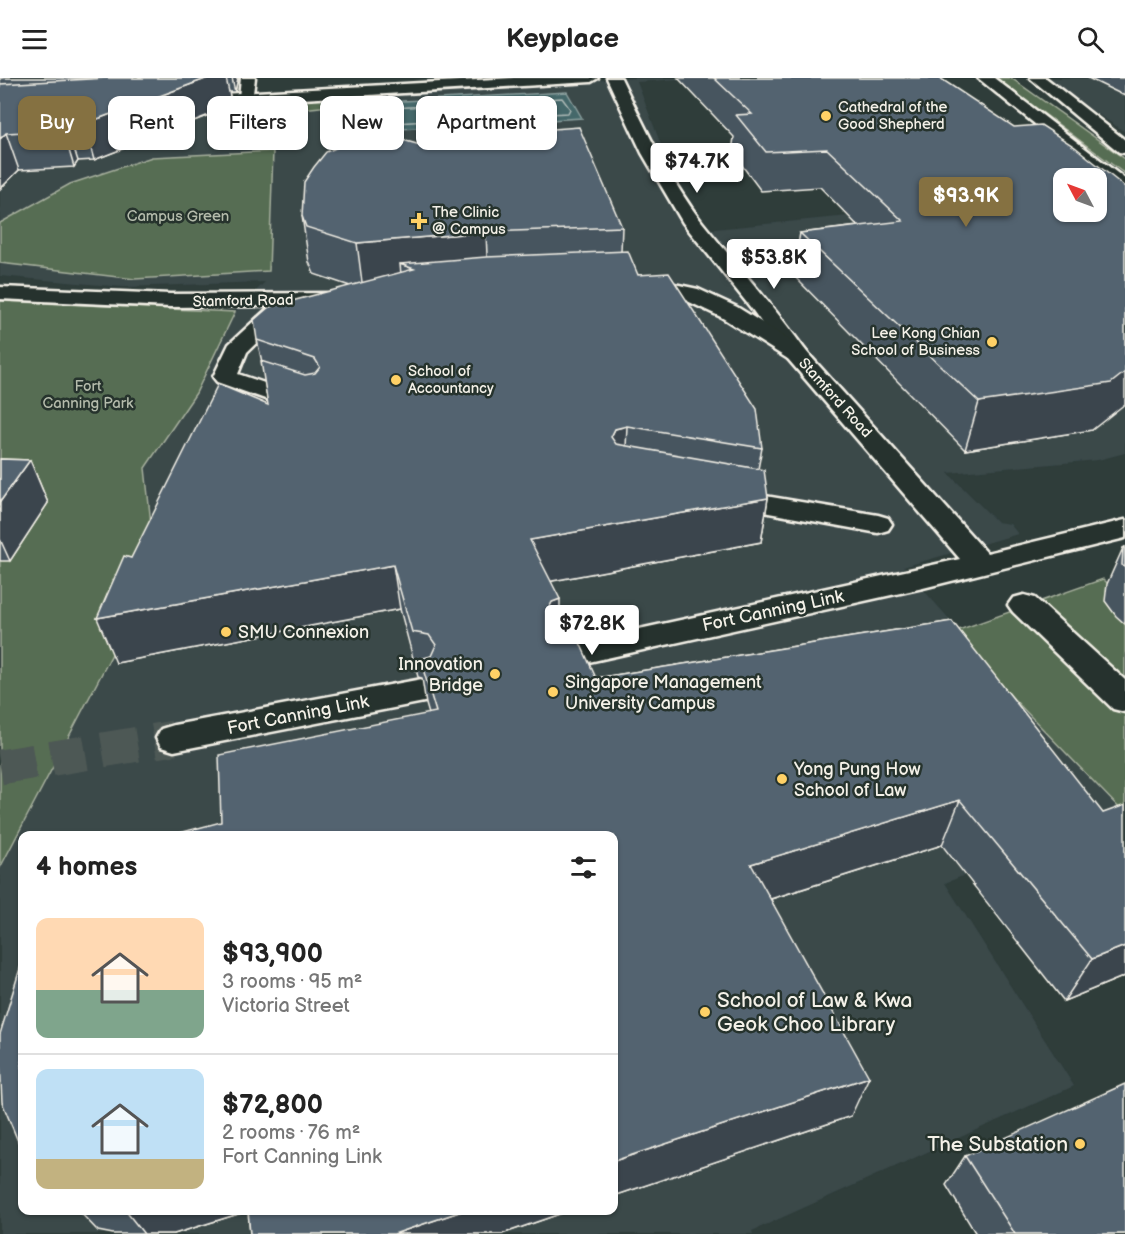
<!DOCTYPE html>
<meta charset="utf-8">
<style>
body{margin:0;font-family:"Balsamiq Sans",sans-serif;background:#f6f6f6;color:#222;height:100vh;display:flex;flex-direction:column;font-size:22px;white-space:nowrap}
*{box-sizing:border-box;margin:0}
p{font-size:20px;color:#767676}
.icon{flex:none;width:33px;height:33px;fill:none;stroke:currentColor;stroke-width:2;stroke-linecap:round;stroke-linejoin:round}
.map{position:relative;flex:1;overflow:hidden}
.panel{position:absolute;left:18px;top:753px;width:600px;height:384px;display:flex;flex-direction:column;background:#fff;border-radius:12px;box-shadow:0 2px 4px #0004}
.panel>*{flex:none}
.hud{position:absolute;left:18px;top:18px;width:600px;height:54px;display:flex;gap:12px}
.needle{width:39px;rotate:311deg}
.fabs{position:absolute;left:1053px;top:90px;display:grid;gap:12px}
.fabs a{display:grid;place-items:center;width:54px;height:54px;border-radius:12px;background:#fff;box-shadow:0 2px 4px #0004;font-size:30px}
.price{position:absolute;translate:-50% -51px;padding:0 14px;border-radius:6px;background:#fff;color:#222;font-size:20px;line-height:39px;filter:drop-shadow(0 2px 3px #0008)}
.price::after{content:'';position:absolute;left:50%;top:36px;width:18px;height:14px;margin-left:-9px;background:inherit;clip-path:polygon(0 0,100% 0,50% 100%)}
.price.active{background:#857141;color:#fff}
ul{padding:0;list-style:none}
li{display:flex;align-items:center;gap:18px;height:150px;padding:0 18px}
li+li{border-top:2px solid #e0e0e0}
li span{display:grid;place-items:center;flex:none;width:168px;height:120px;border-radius:12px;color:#555}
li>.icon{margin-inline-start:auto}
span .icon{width:72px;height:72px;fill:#fffc;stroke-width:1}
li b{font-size:26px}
h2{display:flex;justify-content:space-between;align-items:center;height:72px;padding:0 18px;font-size:26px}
.chip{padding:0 21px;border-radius:12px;background:#fff;box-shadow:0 2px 4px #0004;font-size:21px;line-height:54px}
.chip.active{background:#857141;color:#fff}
header{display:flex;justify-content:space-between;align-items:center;height:78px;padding:0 18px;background:#fff;font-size:27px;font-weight:800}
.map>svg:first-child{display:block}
.built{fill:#3a484a;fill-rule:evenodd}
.green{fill:#576d52;stroke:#a6af9d;stroke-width:1.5}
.water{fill:#45686b;stroke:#8b9f9d;stroke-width:1.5}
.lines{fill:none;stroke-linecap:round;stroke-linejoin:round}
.shore{stroke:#aebab6;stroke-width:1.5}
.major-tunnel{stroke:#4d5854;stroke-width:35;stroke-dasharray:35 17;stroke-linecap:butt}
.minor-casing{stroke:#f4f1e8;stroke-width:5}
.major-casing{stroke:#f4f1e8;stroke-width:5}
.minor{fill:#26332d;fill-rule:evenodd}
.major{fill:#26332d;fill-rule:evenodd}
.wall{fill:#47555f;stroke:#f4f1e8;stroke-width:1.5}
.shaded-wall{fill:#3a454e;stroke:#f4f1e8;stroke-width:1.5}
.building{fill:#53636f;stroke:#f4f1e8;stroke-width:1.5;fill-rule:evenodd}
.poi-dot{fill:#ffd166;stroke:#26332d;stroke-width:2}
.labels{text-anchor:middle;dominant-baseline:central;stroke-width:5;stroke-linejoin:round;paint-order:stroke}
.far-poi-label{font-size:15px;fill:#f4f1e8;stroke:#26332d;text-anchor:start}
.far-park-label{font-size:15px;fill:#b5bcac;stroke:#26332d}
.far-street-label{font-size:15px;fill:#f4f1e8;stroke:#26332d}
.street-label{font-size:18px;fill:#f4f1e8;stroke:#26332d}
.poi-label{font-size:18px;fill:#f4f1e8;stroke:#26332d;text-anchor:start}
.near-poi-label{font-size:21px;fill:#f4f1e8;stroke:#26332d;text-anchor:start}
</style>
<header><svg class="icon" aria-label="menu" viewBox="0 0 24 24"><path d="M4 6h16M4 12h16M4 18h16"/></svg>Keyplace<svg class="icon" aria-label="search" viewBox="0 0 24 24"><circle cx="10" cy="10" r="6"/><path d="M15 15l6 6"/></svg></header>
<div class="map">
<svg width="1125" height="1156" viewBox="0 0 1125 1156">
<rect width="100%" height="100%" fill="#2f3d3a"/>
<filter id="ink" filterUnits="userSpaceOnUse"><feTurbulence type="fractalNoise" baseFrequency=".0167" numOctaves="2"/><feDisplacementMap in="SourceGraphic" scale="12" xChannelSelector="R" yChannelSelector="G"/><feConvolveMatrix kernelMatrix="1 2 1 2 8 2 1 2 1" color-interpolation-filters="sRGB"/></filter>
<g filter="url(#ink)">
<g class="built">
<path d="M 634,0 L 695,0 L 637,4 L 694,153 L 943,129 L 1096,134 L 1125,157 L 1125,375 L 1098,382 L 948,395 L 997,444 L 1010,446 L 1018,456 L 903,489 L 1122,735 L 945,805 L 1074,1008 L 752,1153 L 753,1156 L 0,1156 L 0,790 L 155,492 L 145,390 L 196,315 L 235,234 L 265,204 L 123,209 L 0,198 L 0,43 ZM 22,758 L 614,758 L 614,1132 L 22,1132 Z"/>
<polygon points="1046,0 1125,0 1125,54 1081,25"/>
</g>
<g class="green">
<polygon points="996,0 1011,0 1125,81 1125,96"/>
<polygon points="374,17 349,26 254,36 255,25"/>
<polygon points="273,73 269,193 135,201 0,185 0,145 70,106 152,79"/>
<polygon points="0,223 235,234 196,315 145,390 156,492 0,790"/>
<polygon points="1103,501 1125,522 1125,736 950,555"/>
</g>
<polygon class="water" points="567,14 582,40 351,54 349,26"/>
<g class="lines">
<polygon class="shore" points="562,20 570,31 568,35 359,47 356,45 355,34 358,32"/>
<polyline class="major-tunnel" points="0,689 174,660"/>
<g class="minor-casing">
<g id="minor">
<polygon points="241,0 255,0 252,23 247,25 239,20"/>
<path d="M 607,0 L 621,0 C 645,49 668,100 702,144 C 737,188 775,229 808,276 L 804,281 L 796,283 L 788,281 L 751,230 L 683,145 L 642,75 Z"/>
<polygon points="274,230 282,232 285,237 247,274 238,296 317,323 320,328 317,333 308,335 299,333 217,304 213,299 229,266 266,232"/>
<polygon points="724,411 878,437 888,440 892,446 888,452 878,455 714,425 710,419 714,413"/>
<polygon points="1024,517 1035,520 1125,602 1125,634 1113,631 1013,534 1008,527 1013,520"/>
</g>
</g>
<g class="major-casing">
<g id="major">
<polygon points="514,0 598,0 591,4 185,28 177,23 185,18"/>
<polygon points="978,0 994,0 1125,101 1125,115 1119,114"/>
<polygon points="1030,0 1046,0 1125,62 1125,75 1119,74"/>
<polygon points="636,198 698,211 737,229 804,271 987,475 1125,442 1125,460 923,510 566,589 554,586 550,578 554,570 566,567 960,481 788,281 721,239 683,221 629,208 626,204 629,200"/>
<polygon points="0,209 170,216 339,215 347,216 350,221 347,226 339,227 170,229 0,221"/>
<polygon points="422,601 434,604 439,613 434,622 174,673 161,669 156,660 161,651 174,647"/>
</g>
</g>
<use href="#minor" class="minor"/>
<use href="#major" class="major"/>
</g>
<g class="wall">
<polygon points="0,0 238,0 235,14 229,14 232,28 94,82 78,83 74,89 19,92 0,111"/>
<polygon points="678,0 940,0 1092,352 965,372 793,197 800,155 858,148 820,109 761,113 732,74 734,59"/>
<polygon points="1088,0 1125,0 1125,18"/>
<polygon points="489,56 622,149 621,174 762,370 758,391 768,420 761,464 551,503 560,544 596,600 952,543 1125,898 1064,923 942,767 771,821 851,1038 614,1118 614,758 221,744 429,636 426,626 422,600 418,599 400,531 116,585 131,480 268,327 262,284 257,262 350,208 314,196 309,184 302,138 424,68 490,67"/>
<polygon points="0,381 30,382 48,425 10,483 0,483"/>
<polygon points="1125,469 1125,546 1116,538 1105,523 1107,506 1123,470"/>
<polygon points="965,1078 1125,1156 976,1156 946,1107"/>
<polygon points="78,1132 571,1132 502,1156 250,1156 248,1133 174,1156 113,1156 98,1153"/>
</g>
<g class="shaded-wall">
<polygon points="208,0 226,0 232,28 94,82 84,46"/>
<polygon points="232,0 238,0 235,14"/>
<polygon points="66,46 78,83 74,89 63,52"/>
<polygon points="6,55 19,92 0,111 0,61"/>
<polygon points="486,154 488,201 414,191 400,186 402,208 363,212 357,165"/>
<polygon points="1125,294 1125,326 1092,352 965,372 979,324"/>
<polygon points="627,348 625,391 611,359 615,351"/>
<polygon points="30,382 48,425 10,483 0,461 0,424"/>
<polygon points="768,420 761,464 531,507 530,462"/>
<polygon points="393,487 400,531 116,585 97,540"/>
<polygon points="560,521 560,566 547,534 552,524"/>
<polygon points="960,722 942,767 742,830 751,786"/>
<polygon points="1125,868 1125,898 1064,923 1092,881"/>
<polygon points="869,999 851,1038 614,1118 614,1083"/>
<polygon points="125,1132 251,1132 174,1156 144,1156"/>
<polygon points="465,1132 571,1132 502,1156 394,1156"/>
</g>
<g class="building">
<polygon points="108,0 208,0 84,46 66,46 63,52 6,55 0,61 0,6"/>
<path d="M 714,0 L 940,0 L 1014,49 L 1041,47 L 1075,69 L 1125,109 L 1125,294 L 1111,305 L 979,324 L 800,155 L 903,143 L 827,71 L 766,74 L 736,37 L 752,36 ZM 1064,100 L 1096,100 L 1096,134 L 1064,134 Z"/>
<polygon points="579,49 622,149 486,154 357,165 306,149 302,138 304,104 314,89 326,74 364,58 385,57 424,68 491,67 489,56"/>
<polygon points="628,173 638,197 669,195 757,331 762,370 627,348 615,351 611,359 616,366 764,392 768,420 530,462 560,521 552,524 547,534 553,543 571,545 596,600 952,543 1103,735 1125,727 1125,868 1092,881 960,722 751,786 869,999 614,1083 614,758 168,758 221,744 219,677 436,634 420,581 431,578 436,567 429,557 412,554 393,487 97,540 124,478 131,480 218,306 268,327 261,283 305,297 315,295 320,289 315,281 257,262 254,242 269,229 414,191 400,186 486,179"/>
<polygon points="0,381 30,382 0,424"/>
<polygon points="1125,469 1125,490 1122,487 1123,470"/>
<polygon points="22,884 22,1073 2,1024 0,983 0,956"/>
<polygon points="1125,1006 1125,1156 1015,1156 965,1078"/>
<polygon points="248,1132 465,1132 394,1156 250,1156"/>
</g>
</g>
<g class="poi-dot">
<circle cx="826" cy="38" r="6"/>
<path d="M416 134h6v6h6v6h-6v6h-6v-6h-6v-6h6z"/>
<circle cx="992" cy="264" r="6"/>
<circle cx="396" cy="302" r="6"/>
<circle cx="226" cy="554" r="6"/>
<circle cx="495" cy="596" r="6"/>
<circle cx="553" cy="614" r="6"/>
<circle cx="782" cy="701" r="6"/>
<circle cx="705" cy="934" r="6"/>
<circle cx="1080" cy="1066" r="6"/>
</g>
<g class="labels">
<g class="far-poi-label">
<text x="838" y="29">Cathedral of the<tspan x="838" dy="17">Good Shepherd</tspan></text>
<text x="432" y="134">The Clinic<tspan x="432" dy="17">@ Campus</tspan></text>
<text x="980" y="255" text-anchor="end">Lee Kong Chian<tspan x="980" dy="17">School of Business</tspan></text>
<text x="408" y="293">School of<tspan x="408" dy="17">Accountancy</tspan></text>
</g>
<g class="far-park-label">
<text x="178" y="138">Campus Green</text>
<text x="88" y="308">Fort<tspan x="88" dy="17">Canning Park</tspan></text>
</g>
<g class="far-street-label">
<text transform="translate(243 223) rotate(-1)">Stamford Road</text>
<text transform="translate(835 320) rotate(48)">Stamford Road</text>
</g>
<g class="street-label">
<text transform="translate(773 533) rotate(-12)">Fort Canning Link</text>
<text transform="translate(298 637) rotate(-11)">Fort Canning Link</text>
</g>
<g class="poi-label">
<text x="238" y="554">SMU Connexion</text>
<text x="483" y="586" text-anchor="end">Innovation<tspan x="483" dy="21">Bridge</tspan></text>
<text x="565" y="604">Singapore Management<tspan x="565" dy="21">University Campus</tspan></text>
<text x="794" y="691">Yong Pung How<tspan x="794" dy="21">School of Law</tspan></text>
</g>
<g class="near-poi-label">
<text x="717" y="922">School of Law &amp; Kwa<tspan x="717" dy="24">Geok Choo Library</tspan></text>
<text x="1068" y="1066" text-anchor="end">The Substation</text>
</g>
</g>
</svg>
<div class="fabs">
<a><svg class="needle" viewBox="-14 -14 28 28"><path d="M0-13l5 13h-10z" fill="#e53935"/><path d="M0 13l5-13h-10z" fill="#767676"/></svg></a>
</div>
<b class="price" style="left:697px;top:116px">$74.7K</b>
<b class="price active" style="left:966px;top:150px">$93.9K</b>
<b class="price" style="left:774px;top:212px">$53.8K</b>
<b class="price" style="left:592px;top:578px">$72.8K</b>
<div class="hud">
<a class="chip active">Buy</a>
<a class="chip">Rent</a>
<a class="chip">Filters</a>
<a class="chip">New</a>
<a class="chip">Apartment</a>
</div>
<section class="panel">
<h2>4 homes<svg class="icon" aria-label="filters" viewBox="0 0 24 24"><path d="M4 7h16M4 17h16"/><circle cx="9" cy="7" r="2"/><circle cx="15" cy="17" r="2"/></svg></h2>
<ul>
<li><span style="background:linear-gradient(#ffd9b3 60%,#7fa58c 0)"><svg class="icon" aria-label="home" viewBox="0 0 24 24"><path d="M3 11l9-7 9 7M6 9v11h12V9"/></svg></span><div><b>$93,900</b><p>3 rooms · 95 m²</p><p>Victoria Street</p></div></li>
<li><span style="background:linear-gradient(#bfe0f5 75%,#c2b280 0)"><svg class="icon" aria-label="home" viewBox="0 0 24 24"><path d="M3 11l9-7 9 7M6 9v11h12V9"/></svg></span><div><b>$72,800</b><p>2 rooms · 76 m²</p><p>Fort Canning Link</p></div></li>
</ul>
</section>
</div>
